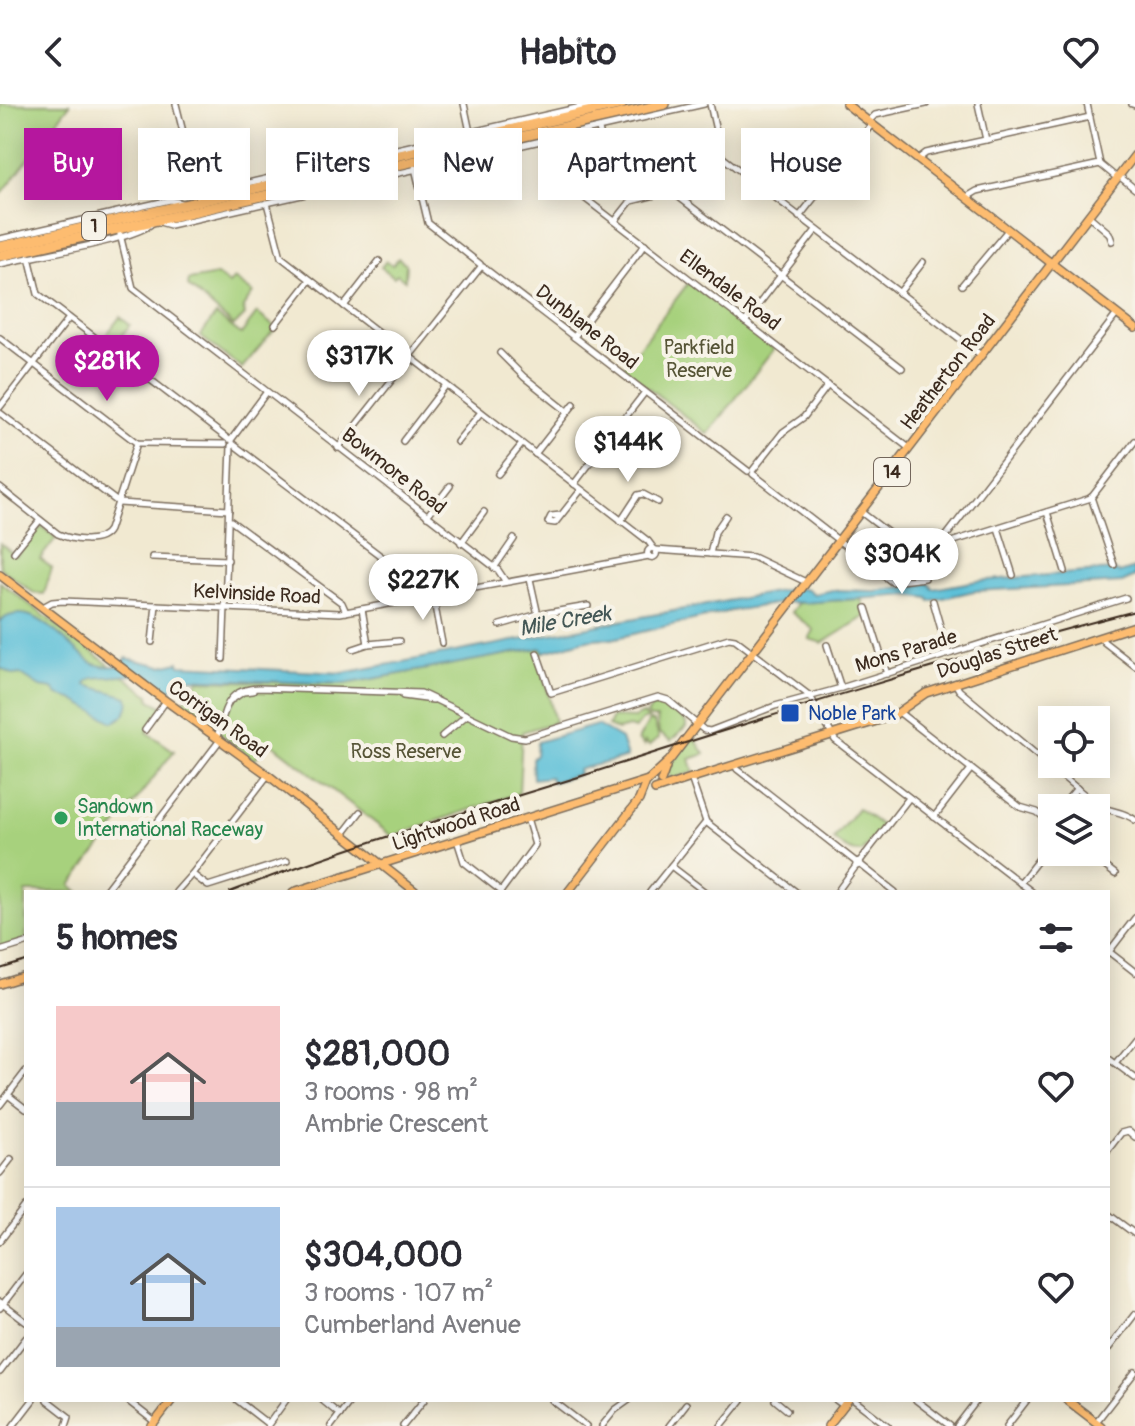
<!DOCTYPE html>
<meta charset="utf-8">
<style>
body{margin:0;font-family:Pangolin,sans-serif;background:#f7f7f7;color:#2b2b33;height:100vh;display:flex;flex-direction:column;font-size:30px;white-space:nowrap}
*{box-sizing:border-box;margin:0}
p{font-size:26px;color:#7c7c81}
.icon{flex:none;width:44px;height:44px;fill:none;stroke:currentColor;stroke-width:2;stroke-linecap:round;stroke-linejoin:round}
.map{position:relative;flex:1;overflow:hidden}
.panel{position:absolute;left:24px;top:786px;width:1086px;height:512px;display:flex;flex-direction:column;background:#fff;border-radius:0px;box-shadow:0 4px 20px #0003}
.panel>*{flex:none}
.guide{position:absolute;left:24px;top:24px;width:1088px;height:72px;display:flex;gap:16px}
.fabs{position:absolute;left:1038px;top:602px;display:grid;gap:16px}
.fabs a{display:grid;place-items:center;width:72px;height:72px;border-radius:0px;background:#fff;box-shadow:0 4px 20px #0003;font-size:40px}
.price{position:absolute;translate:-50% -68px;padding:0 18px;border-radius:28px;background:#fff;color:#222;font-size:26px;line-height:52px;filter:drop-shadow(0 2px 4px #0008)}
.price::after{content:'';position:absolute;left:50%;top:48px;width:24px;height:18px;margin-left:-12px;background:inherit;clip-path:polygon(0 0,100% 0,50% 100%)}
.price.current{background:#b5179e;color:#fff}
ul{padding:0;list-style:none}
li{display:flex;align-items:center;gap:24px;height:200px;padding:0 32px}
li+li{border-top:2px solid #e1e1e2}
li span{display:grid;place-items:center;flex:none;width:224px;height:160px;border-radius:0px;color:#555}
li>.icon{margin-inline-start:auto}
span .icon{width:96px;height:96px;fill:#fffc;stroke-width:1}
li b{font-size:34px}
h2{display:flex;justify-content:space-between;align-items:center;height:96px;padding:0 32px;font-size:34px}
.pill{padding:0 28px;border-radius:0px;background:#fff;box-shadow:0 4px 20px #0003;font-size:28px;line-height:72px}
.pill.current{background:#b5179e;color:#fff}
header{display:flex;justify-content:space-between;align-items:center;height:104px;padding:0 32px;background:#fff;font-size:36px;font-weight:800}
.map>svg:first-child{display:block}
.green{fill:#a7d17d;stroke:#717e4e;stroke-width:2}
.water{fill:#5abfd8;stroke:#4a747b;stroke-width:2}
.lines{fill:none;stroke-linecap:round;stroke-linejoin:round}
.minor-casing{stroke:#7b6d5d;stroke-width:8}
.major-casing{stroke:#7b6d5d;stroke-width:10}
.highway-casing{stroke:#7b6d5d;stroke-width:12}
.minor{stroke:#fff;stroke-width:5}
.major{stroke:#fdbc70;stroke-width:7}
.highway{stroke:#fdbc70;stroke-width:9}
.rail{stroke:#3b2a1e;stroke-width:2}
.transit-dot{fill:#1a4fb4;stroke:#f7f3e8;stroke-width:3}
.leisure-dot{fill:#2e9e5b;stroke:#f7f3e8;stroke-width:3}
.labels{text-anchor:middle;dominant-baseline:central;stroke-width:8;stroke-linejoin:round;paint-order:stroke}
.shield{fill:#f7f3e8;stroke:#73665b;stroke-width:2}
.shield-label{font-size:18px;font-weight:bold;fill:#3b2a1e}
.street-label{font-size:20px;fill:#3b2a1e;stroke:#f7f3e8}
.park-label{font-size:20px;fill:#565436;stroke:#f7f3e8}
.transit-label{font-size:20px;fill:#164399;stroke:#f7f3e8;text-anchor:start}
.leisure-label{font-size:20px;fill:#27864d;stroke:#f7f3e8;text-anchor:start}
.water-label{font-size:22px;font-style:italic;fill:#445756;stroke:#f7f3e8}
</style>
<header><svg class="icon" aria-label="back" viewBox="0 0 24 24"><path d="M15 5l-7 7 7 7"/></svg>Habito<svg class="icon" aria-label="heart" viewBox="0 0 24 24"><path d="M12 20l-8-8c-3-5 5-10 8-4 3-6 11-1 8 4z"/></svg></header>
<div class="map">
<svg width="1135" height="1322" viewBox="0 0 1135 1322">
<rect width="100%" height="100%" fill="#f7f3e8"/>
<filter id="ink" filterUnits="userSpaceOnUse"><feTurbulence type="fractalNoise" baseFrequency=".0125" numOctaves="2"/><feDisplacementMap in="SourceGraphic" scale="16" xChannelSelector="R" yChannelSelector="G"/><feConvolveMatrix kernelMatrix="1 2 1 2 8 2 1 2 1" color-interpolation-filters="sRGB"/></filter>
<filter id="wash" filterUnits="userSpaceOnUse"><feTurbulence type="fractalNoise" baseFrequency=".006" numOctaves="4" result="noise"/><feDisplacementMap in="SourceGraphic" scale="32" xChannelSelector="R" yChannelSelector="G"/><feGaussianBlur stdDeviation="1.8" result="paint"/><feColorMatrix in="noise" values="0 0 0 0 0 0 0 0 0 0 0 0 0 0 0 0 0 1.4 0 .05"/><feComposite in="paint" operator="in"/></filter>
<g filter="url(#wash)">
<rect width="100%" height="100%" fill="#f1e9d1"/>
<g class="green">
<polygon points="0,0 70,0 0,92"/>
<polygon points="398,154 406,160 405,176 397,170 394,173 381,163 386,157 392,161"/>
<polygon points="217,171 229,180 234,175 253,189 243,203 245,211 234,222 188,182 189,176"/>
<polygon points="689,178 774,245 708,330 623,264"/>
<polygon points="257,209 276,224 242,264 200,232 216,211 241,230"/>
<polygon points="120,213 130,221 114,242 104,234"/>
<polygon points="42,422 56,434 40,455 52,464 44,490 34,489 0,464 0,439 16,452"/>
<polygon points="0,478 149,591 150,596 166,604 147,628 174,647 71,781 79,788 26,788 26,836 0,844"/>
<polygon points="861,495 866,512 822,539 809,535 814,526 791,508 798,499"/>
<polygon points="541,544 544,548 539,550 555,618 522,628 519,689 392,732 269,637 254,656 182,599 199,576 345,580"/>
<polygon points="659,602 680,612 686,619 686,623 671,637 659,629 657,614 650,614 647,610 652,603"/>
<polygon points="642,610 648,615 641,617 635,625 629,623 617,626 608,622 612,613 634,614"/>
<polygon points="649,617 654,618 659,634 649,642 645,638 644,642 638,636"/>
<polygon points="693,632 705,650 690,655 694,668 671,675 668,665"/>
<path d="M 858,704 L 882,722 L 862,748 C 849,749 843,742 833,735 Z"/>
</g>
<g class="water">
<path d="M 1135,464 L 1135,473 L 1122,479 L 974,487 L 930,497 L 929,494 L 908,491 L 804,499 L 787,498 L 731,507 L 612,535 C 590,531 566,543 544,548 L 541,544 L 345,580 L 180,574 L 169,588 L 146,570 L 93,574 L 87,578 L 86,581 L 128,593 C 131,604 123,615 113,618 L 72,595 L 58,591 L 53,585 L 40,583 L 20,570 L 14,571 L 0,564 L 0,517 C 33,491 67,543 91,558 C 101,564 112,563 123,561 L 126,554 L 162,562 L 179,558 L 180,561 L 343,569 L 796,484 L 808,486 L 814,490 L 833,486 L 875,487 L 929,479 L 933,485 L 977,477 L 1112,466 L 1120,469 Z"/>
<path d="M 597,621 L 621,635 L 627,653 C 610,659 595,660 578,666 L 579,670 L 552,678 L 550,673 L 533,675 L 532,655 L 536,651 L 537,638 Z"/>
</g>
</g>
<g filter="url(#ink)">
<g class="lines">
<g class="minor-casing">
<g id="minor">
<polyline points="176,0 200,96"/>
<polyline points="464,0 470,28"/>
<polyline points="710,0 722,53 981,251"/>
<polyline points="978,0 986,36"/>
<polyline points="1087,0 1100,60"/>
<polyline points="1132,0 1135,1"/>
<polyline points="868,18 875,11 926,0"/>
<polyline points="599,25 605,51 611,55 621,54"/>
<polyline points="563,31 575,85 578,89 909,344"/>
<polyline points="669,55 673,64 671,87"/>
<polyline points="917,56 926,49 1090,13"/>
<polyline points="1100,60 1117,74"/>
<polyline points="415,64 428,119 480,160"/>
<polyline points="1119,72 1135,85"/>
<polyline points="967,93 977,87 1100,60"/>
<polyline points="208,95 217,86 594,0"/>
<polyline points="267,99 281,153 648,437 654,445"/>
<polyline points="1089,112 1109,129 1112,137"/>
<polyline points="799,113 872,20"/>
<polyline points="156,117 170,121 704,0"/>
<polyline points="615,117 631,97 671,87 902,264"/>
<polyline points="119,126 133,184 498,466 506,478"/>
<polyline points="0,135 170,96 182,99"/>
<polyline points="29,153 38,190 228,335"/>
<path d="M 0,160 C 28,153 137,136 152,119"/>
<polyline points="483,163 748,367"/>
<polyline points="962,181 1008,126"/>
<polyline points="899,189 923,158"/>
<polyline points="344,202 379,157"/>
<polyline points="745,218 816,126"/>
<polyline points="275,221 310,176"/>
<polyline points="574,233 645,140"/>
<polyline points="0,234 137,339 225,340"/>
<polyline points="500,249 524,273 568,308"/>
<polyline points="409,253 480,164"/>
<polyline points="0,303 69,214"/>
<polyline points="0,309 119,399 229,406"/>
<polyline points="231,336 266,289"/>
<polyline points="403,337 446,281"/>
<polyline points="457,338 481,308"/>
<polyline points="233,340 419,481 426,493"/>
<polyline points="338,344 410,253"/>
<polyline points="535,350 574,300"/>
<polyline points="753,366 783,328 804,313 828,281"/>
<polyline points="498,370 522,340"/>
<polyline points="753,370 892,478 925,474 917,451 861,408"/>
<polyline points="574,380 645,288"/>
<path d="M 0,384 L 58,430 C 72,436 101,441 109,426 L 137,339"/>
<polyline points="1091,393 1114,461"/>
<polyline points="1047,408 1065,467"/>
<polyline points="561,411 551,412 548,418 555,419 581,386"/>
<polyline points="427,412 450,382"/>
<polyline points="231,417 342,499 346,508"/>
<polyline points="621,417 638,391 643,390 658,398"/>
<polyline points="998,424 1013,471"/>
<polyline points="461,439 484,408"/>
<polyline points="943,440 944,435 1117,210"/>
<circle cx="652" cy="449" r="4.5"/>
<polyline points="656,446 753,453 806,478"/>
<polyline points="14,448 40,416"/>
<polyline points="916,449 1091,394 1135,337"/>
<polyline points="710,450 715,428 726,412"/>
<polyline points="152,453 228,456"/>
<polyline points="494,464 514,435"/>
<polyline points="530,475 538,511"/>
<polyline points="433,492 442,539"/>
<polyline points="933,497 948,550"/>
<polyline points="43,503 52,498 63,497 340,509 649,452"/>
<polyline points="866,504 887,570"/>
<polyline points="362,505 368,540"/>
<polyline points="500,521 535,511 588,502"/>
<polyline points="1101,533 1104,538 1135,562"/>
<polyline points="152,538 156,501"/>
<polyline points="827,541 841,584"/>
<polyline points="353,545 368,540 399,537"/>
<polyline points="537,549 551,589 729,534 735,535 810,592 835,636 1032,788"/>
<polyline points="223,555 231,342"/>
<path d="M 955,579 L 959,586 L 1098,702 C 1111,708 1123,707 1135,716"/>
<polyline points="403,592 433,596"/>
<polyline points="233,595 243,588 253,587"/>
<polyline points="900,609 1020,703 1037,708 1052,720"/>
<polyline points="145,626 166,597"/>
<polyline points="442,632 467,611"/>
<path d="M 217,633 C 226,605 225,585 259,584 L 421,589 L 511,632 L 525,634 L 658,593 L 668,596 L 704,626 L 710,627 L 775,602 L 841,584 L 1126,494"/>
<polyline points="735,661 737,665 856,758"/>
<polyline points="691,674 706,718 796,788"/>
<polyline points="1060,704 1077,684"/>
<polyline points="934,713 971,665"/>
<polyline points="343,730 360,708"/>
<polyline points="457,736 464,758 501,787"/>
<polyline points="1087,748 1115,770"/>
<polyline points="860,757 909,694"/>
<polyline points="861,761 860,757 856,758 856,762 861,761 895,788"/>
<polyline points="671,762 705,788"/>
<polyline points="192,770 268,671"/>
<polyline points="1020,779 1052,738"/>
<polyline points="501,787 535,741 527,714"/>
<polyline points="104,788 220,636"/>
<polyline points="176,788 192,770 208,782 287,757"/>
<polyline points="650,788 706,718"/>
<polyline points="837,788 856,762"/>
<polyline points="0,847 26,839"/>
<polyline points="1108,847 1135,868"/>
<polyline points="1108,849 1135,814"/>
<polyline points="1108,954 1135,974"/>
<polyline points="1115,959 1135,934"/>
<polyline points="8,991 26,1005"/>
<polyline points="0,1001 26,967"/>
<polyline points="1108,1046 1121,1029 1128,1027 1135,1033"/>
<polyline points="0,1069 11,1055"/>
<polyline points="1108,1110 1135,1130"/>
<polyline points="0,1137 26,1103"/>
<polyline points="0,1198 26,1218"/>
<polyline points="0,1204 26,1170"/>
<polyline points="1108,1245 1135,1210"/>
<polyline points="0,1268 26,1234"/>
<polyline points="47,1296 69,1313 66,1322"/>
<polyline points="127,1296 155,1318"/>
<polyline points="237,1296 268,1320"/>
<polyline points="322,1296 340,1311"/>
<polyline points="552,1296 586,1322"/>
<polyline points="775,1296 787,1306"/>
<polyline points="836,1296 844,1302"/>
<polyline points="854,1296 888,1322"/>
<polyline points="916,1296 950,1322"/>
<polyline points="1096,1318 1135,1268"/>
<polyline points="268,1321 286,1296"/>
<polyline points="13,1322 33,1296"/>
<polyline points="331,1322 351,1296"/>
<polyline points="403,1322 424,1296"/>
<polyline points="602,1322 615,1306 629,1296"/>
<polyline points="669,1322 686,1300"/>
<polyline points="721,1322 742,1296"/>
<polyline points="957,1322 977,1296"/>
<polyline points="1007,1322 1027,1296"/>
</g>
</g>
<g class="major-casing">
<g id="major">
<polyline points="846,0 1135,224"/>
<polyline points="0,471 155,589 268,671 416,788"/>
<polyline points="692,674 893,612 926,589 1135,522"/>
<polyline points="661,677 666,663"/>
<polyline points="655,686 691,674"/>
<polyline points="293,788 648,676"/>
<polyline points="568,788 639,696 646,678 669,657 1135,51"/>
<polyline points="0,880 26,872"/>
<polyline points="1067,1296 1101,1322"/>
<polyline points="152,1322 172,1296"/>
<polyline points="828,1322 848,1296"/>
</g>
</g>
<g class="highway-casing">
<g id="highway">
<polyline points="0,143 622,0"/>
<polyline points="0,152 665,0"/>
</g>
</g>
<use href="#minor" class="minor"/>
<use href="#major" class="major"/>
<use href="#highway" class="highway"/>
<g class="rail">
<path d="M 230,788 C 346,743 466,708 585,671 C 768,612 950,555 1135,507"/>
<polyline points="0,865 26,857"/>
</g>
</g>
</g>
<rect class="transit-dot" x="780" y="599" width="20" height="20" rx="4"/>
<circle class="leisure-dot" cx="61" cy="714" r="8"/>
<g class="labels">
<g class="shield">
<rect x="82" y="108" width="24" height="28" rx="6"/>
<rect x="874" y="354" width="36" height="28" rx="6"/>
</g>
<g class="shield-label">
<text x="94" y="122">1</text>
<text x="892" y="368">14</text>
</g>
<g class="street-label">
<text transform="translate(730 186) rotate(37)">Ellendale Road</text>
<text transform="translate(587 223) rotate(38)">Dunblane Road</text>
<text transform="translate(948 268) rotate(-52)">Heatherton Road</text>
<text transform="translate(394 367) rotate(38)">Bowmore Road</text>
<text transform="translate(257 490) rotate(3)">Kelvinside Road</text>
<text transform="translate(906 547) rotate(-17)">Mons Parade</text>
<text transform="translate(997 549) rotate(-18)">Douglas Street</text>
<text transform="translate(218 615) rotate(36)">Corrigan Road</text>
<text transform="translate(456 720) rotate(-18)">Lightwood Road</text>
</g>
<g class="park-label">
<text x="699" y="243">Parkfield<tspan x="699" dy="23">Reserve</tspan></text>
<text x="406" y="647">Ross Reserve</text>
</g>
<g class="transit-label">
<text x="808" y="609">Noble Park</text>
</g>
<g class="leisure-label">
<text x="77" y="702">Sandown<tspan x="77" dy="23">International Raceway</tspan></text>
</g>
<g class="water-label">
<text transform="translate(565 517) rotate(-10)">Mile Creek</text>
</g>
</g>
</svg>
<div class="fabs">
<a><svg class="icon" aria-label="locate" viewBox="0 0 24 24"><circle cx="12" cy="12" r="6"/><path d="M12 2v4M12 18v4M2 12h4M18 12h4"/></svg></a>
<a><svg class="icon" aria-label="layers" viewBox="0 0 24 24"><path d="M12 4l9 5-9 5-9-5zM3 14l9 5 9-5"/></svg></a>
</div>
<b class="price" style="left:359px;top:294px">$317K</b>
<b class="price current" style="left:107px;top:299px">$281K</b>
<b class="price" style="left:628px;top:380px">$144K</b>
<b class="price" style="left:902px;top:492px">$304K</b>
<b class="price" style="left:423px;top:518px">$227K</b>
<div class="guide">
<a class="pill current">Buy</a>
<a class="pill">Rent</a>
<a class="pill">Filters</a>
<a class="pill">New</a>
<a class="pill">Apartment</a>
<a class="pill">House</a>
</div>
<section class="panel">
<h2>5 homes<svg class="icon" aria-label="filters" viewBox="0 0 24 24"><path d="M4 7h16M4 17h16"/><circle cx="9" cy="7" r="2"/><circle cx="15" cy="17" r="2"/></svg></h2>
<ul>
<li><span style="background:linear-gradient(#f6c9c9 60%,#9aa5b1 0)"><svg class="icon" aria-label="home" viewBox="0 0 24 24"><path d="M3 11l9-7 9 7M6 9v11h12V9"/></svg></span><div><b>$281,000</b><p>3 rooms · 98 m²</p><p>Ambrie Crescent</p></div><svg class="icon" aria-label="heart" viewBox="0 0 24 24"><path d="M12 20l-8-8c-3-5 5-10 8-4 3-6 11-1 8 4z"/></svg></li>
<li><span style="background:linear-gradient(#a9c7e8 75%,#9aa5b1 0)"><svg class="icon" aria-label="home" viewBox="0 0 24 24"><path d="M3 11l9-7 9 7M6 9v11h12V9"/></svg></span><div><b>$304,000</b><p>3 rooms · 107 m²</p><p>Cumberland Avenue</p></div><svg class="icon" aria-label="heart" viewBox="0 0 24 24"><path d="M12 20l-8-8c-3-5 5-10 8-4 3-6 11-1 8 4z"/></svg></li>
</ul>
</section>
</div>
